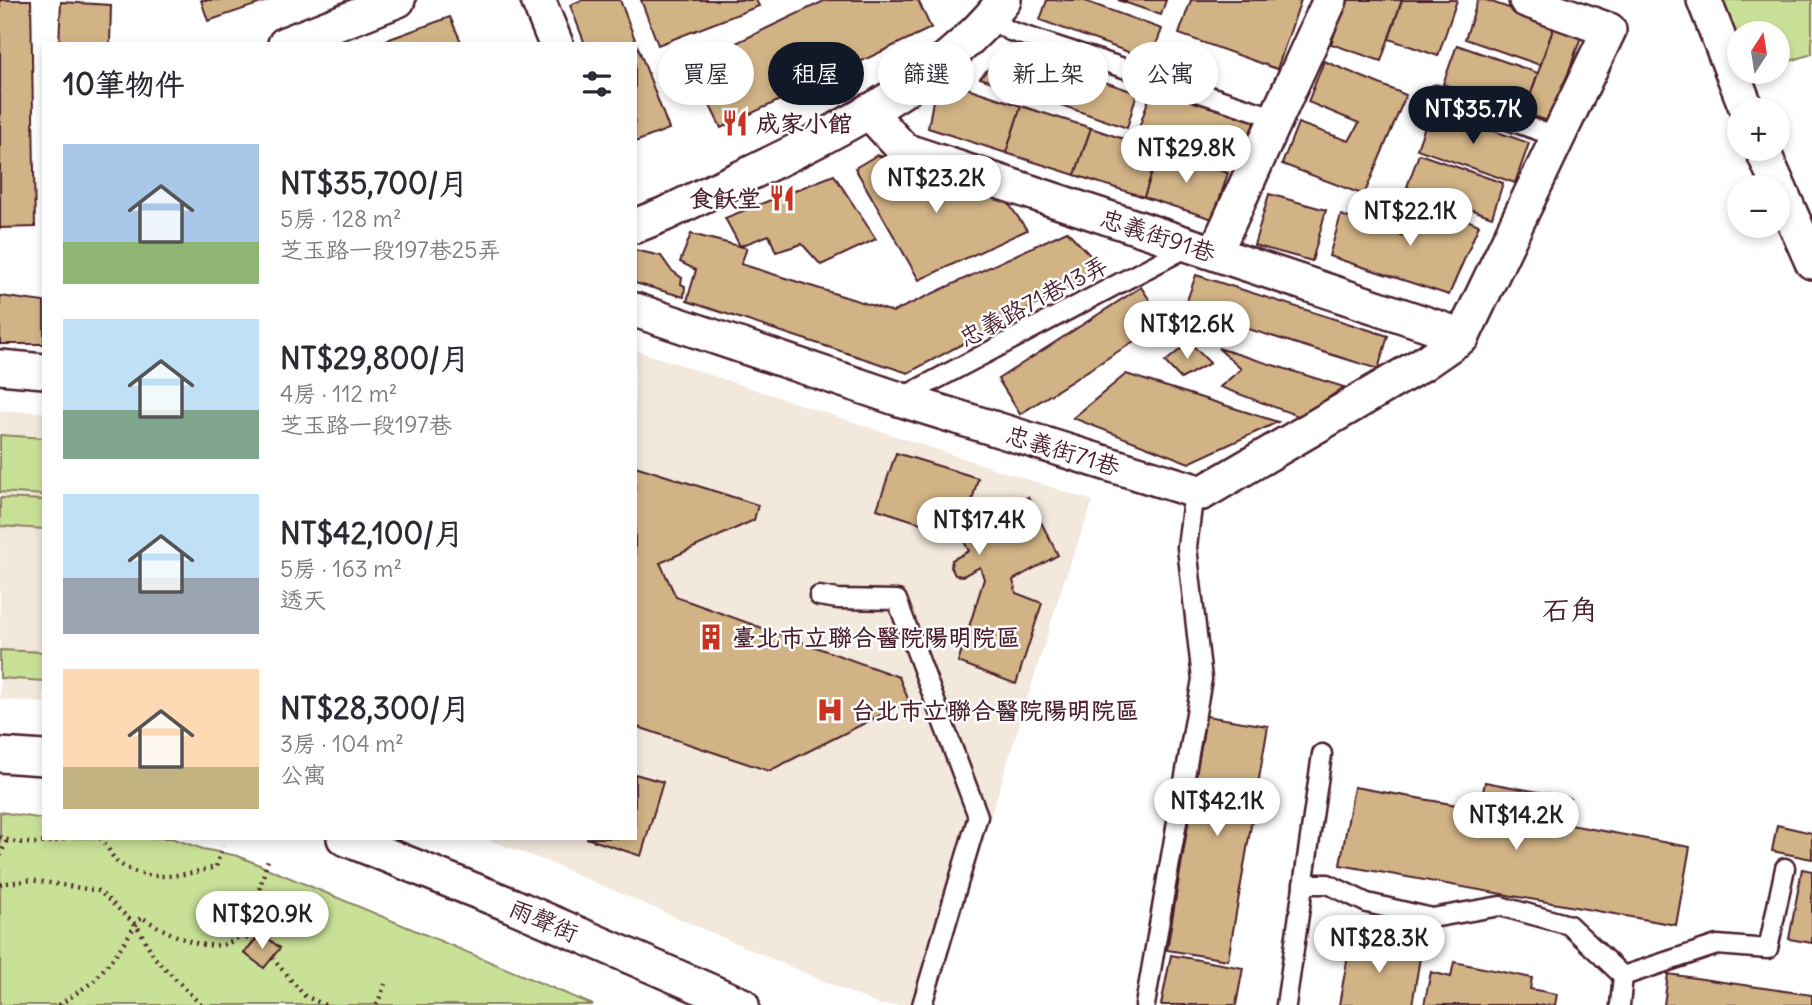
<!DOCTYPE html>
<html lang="zh-TW">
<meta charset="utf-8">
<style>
body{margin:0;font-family:Delius,"LXGW WenKai TC",sans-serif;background:#f7f7f7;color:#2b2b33;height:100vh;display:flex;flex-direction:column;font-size:26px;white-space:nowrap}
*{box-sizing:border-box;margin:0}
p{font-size:23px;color:#7c7c81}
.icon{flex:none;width:38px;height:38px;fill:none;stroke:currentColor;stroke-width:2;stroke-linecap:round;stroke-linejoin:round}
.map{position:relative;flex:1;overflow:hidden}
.drawer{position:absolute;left:42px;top:42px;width:595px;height:798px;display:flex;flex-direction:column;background:#fff;border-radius:0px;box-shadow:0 4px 10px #0003}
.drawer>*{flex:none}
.hud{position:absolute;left:658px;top:42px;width:665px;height:63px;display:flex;gap:14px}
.needle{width:46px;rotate:12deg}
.buttons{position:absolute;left:1727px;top:21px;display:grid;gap:14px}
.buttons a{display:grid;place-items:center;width:63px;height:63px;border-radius:50%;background:#fff;box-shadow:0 4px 10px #0003;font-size:35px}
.price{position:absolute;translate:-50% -60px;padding:0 16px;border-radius:24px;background:#fff;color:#222;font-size:23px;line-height:46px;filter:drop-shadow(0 2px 4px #0008)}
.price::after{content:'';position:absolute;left:50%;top:42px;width:21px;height:16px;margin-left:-10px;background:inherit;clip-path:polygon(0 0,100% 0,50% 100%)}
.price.on{background:#111827;color:#fff}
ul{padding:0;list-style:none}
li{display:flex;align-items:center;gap:21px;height:175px;padding:0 21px}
li span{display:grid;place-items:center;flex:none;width:196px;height:140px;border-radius:0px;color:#555}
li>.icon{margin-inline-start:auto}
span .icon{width:84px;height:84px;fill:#fffc;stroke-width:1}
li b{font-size:30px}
h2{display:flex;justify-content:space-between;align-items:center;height:84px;padding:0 21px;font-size:30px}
.tag{padding:0 24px;border-radius:32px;background:#fff;box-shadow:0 4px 10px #0003;font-size:24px;line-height:63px}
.tag.on{background:#111827;color:#fff}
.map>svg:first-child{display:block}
.built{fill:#f2e8db}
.green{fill:#c9e197;stroke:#8a8061;stroke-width:2}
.building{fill:#d2b386;stroke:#4a1f2b;stroke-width:2}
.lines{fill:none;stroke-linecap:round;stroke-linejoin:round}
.lane-casing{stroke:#4a1f2b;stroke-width:23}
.street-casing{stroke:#4a1f2b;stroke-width:38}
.path{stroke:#4a1f2b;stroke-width:4.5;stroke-dasharray:2 5;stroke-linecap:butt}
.lane{stroke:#fff;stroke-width:18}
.street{stroke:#fff;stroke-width:33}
.path-bridge{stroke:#4a1f2b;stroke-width:4.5;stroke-dasharray:2 5;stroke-linecap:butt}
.labels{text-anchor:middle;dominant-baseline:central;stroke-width:5;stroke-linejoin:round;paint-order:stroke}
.poi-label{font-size:24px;font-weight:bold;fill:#4a1f2b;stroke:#fff;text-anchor:start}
.street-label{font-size:24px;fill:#4a1f2b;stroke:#fff}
.quarter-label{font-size:28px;fill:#4a1f2b;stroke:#fff}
</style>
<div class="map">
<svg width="1812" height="1005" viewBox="0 0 1812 1005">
<rect width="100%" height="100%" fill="#fff"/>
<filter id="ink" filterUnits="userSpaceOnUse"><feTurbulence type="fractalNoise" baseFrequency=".0143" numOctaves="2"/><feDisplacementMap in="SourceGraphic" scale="14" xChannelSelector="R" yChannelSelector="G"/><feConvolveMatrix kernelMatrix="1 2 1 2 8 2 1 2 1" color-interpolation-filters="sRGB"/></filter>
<g filter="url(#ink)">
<g class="built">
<polygon points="635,350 1093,501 1064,581 932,1005 879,1005 548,862 484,838 635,838"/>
<polygon points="0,411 44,412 44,703 0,699"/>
</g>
<g class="green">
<polygon points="1719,0 1812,0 1812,54 1778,65 1778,33 1740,33 1739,50"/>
<polygon points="0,435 44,438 44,495 0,492"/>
<polygon points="0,498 44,500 44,529 0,526"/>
<polygon points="0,650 44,652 44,681 0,678"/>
<polygon points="0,812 44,819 44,838 171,838 203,849 238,856 593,1005 0,1005"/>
</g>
<g class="building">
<polygon points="0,0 31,0 35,227 0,228"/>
<polygon points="201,0 270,0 208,21"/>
<polygon points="582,0 620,0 669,129 635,142 635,44 585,44 570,5"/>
<polygon points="641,0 756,0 759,6 658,45"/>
<polygon points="826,0 918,0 931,28 721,128 690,65"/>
<polygon points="1047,0 1082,0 1162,29 1150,60 1040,20"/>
<polygon points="1118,0 1166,0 1161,15"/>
<polygon points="1191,0 1301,0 1277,69 1179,34"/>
<polygon points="1346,0 1402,0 1381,61 1331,44"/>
<polygon points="1402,0 1457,0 1438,56 1389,39"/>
<polygon points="1478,0 1486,0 1555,24 1540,65 1465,39"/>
<polygon points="61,2 111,5 110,44 59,44"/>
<polygon points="450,17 462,44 376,44"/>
<polygon points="1555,24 1582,34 1551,122 1524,113"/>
<polygon points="1457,45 1538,73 1524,113 1443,84"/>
<polygon points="1006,48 1048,63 1035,96 980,78"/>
<polygon points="1324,61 1406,95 1364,195 1282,164 1298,123 1349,141 1359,123 1308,102"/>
<polygon points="1048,63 1137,93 1127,128 1035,96"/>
<polygon points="955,84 1021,106 1006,153 928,128 933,101"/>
<polygon points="1153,86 1255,121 1241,163 1139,128"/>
<polygon points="1021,106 1091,128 1075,175 1006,153"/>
<polygon points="1431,109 1529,143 1515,183 1417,149"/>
<polygon points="1091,128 1159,151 1144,197 1075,175"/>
<polygon points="1159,151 1228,173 1213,219 1144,197"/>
<polygon points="1419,154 1503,183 1492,217 1407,187"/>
<polygon points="877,155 1006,200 1027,230 919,280 855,168"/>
<polygon points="834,175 876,239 821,265 802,244 776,252 769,235 740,246 725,218"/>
<polygon points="1269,194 1326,210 1312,261 1254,245"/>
<polygon points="1426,203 1479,225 1449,295 1329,256 1341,215 1410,238"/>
<polygon points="1067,231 1103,269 908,373 687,301 696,270 680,262 691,234 747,248 741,264 893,312"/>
<polygon points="635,250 661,256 671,270 682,278 681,284 685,286 684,297 635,283"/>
<polygon points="1196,275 1388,336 1378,369 1184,309"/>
<polygon points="1141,287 1164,322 1020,414 998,379"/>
<polygon points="0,296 44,302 44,344 0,344"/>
<polygon points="1189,342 1210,363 1181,379 1165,362"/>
<polygon points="1218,348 1344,387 1301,417 1220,387 1241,369"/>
<polygon points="1126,374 1278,422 1189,463 1073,418"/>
<polygon points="896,453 978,478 971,505 979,519 1028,497 1058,555 1013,580 1016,593 1042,603 1016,684 958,662 984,579 980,567 963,576 955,575 951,567 952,560 969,551 961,536 877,509"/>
<polygon points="635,466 758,505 754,520 660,563 676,597 899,677 909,701 769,771 635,726"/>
<polygon points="1206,716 1268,726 1228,960 1167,950"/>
<polygon points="635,774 663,782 641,856 586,838 635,838"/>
<polygon points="1485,782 1570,798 1565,824 1690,847 1676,925 1340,865 1354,787 1480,809"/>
<polygon points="1777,825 1812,833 1812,859 1772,851"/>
<polygon points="1802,869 1812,871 1812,943 1789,939"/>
<polygon points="261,933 280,948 264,968 244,953"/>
<polygon points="1351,939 1421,952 1412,1005 1339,1005"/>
<polygon points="1171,955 1243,968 1236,1005 1161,1005"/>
<polygon points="1454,962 1532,978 1530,989 1557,994 1555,1005 1424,1005 1431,972 1451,977"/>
<polygon points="1668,974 1812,995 1812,1005 1664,1005"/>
</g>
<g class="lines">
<g class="lane-casing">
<g id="lane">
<polyline points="990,19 1010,31 1277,118"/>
<polyline points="1436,95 1557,137"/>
<polyline points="899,399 1190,246"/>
<polyline points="819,596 838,599 897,600 978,816 922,1005"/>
<polyline points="1303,884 1328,884 1367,903 1432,918 1500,906 1569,925 1623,976 1620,1005"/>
<polyline points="1623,976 1717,945 1768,949 1785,868"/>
<polyline points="1145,1005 1202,679 1187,547 1194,491"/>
<polyline points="1286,1005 1322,754"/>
</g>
</g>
<g class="street-casing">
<g id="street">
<polyline points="538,0 556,44"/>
<polyline points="1704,0 1747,110"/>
<polyline points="285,44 398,0"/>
<polyline points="868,111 904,150 1463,336"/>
<polyline points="1762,149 1812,262"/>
<path d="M 635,226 L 665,214 C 774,160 930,99 1004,0"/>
<polyline points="1215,253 1330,0"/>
<polyline points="635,310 899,399 1202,493 1424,363 1463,336 1609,30 1526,0"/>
<polyline points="0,367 44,371"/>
<polyline points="0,755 44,758"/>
<polyline points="344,838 511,905 742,1005"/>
</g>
</g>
<g class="path">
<path d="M 0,837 C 18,846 48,844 67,838"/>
<path d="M 100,838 C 109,845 111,859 120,864 C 150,884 184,875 216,867 L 222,846"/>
<polyline points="0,856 7,840"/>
<polyline points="241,934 253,943"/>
<polyline points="272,958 305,996 325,1005"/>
<path d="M 59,1005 L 94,981 L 117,953 L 141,917 C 165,931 217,963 242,933 C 252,921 262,878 268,860"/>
<polyline points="377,1005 385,984"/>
</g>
<use href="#lane" class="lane"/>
<use href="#street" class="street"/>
<polyline class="path-bridge" points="0,884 31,880 99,891 137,926 155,958 201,1005"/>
</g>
</g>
<defs>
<g id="restaurant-bare" transform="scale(2.1)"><path d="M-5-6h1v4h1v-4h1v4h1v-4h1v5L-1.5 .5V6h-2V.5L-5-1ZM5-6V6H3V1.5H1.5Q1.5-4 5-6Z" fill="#c8321e" stroke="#fff" stroke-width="2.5" paint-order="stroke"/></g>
<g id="building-bare" transform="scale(2.1)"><path d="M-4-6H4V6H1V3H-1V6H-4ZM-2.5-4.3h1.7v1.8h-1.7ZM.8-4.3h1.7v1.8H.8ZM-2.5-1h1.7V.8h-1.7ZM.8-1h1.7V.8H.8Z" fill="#c8321e" stroke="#fff" stroke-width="2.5" paint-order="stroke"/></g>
<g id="hospital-bare" transform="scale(2.1)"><path d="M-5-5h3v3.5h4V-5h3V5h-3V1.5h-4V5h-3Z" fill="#c8321e" stroke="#fff" stroke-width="2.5" paint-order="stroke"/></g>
</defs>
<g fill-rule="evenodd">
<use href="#restaurant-bare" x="735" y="123"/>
<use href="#restaurant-bare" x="782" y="198"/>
<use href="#building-bare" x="711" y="637"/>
<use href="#hospital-bare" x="830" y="710"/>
</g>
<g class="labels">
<g class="poi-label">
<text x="756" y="123">成家小館</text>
<text x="761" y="198" text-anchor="end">食飫堂</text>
<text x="732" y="637">臺北市立聯合醫院陽明院區</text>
<text x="851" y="710">台北市立聯合醫院陽明院區</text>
</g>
<g class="street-label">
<text transform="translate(1158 235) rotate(18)">忠義街91巷</text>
<text transform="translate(1033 301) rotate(-28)">忠義路71巷13弄</text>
<text transform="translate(1063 450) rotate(17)">忠義街71巷</text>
<text transform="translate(544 920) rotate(23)">雨聲街</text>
</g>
<g class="quarter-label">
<text x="1570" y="610">石角</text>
</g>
</g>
</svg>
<div class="buttons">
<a><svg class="needle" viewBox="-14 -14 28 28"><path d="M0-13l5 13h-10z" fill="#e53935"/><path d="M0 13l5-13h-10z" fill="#7c7c81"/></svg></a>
<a>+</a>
<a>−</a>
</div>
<b class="price on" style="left:1473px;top:146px">NT$35.7K</b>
<b class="price" style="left:1186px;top:185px">NT$29.8K</b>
<b class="price" style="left:936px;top:215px">NT$23.2K</b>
<b class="price" style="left:1410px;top:248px">NT$22.1K</b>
<b class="price" style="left:1187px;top:361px">NT$12.6K</b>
<b class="price" style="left:979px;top:557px">NT$17.4K</b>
<b class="price" style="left:1217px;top:838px">NT$42.1K</b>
<b class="price" style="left:1516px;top:852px">NT$14.2K</b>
<b class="price" style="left:262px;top:951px">NT$20.9K</b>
<b class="price" style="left:1379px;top:975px">NT$28.3K</b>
<div class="hud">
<a class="tag">買屋</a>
<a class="tag on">租屋</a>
<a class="tag">篩選</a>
<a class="tag">新上架</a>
<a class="tag">公寓</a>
</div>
<section class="drawer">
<h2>10筆物件<svg class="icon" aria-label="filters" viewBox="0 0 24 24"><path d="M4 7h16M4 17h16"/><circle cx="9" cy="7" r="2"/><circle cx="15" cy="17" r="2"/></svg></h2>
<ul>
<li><span style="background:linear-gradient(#a9c7e8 70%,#8fb573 0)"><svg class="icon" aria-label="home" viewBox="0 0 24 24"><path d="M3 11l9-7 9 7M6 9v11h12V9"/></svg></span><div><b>NT$35,700/月</b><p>5房 · 128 m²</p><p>芝玉路一段197巷25弄</p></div></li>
<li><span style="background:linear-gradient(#bfe0f5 65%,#7fa58c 0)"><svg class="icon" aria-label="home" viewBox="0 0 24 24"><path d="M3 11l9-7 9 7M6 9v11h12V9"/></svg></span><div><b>NT$29,800/月</b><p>4房 · 112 m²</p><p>芝玉路一段197巷</p></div></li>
<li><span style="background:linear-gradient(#bfe0f5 60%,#9aa5b1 0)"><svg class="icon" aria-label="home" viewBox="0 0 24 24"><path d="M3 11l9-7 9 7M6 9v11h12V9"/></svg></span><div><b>NT$42,100/月</b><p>5房 · 163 m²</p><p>透天</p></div></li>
<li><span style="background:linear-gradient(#ffd9b3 70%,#c2b280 0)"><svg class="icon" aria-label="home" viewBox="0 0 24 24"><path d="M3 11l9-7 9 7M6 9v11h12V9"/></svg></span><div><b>NT$28,300/月</b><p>3房 · 104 m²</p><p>公寓</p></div></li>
</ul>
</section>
</div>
